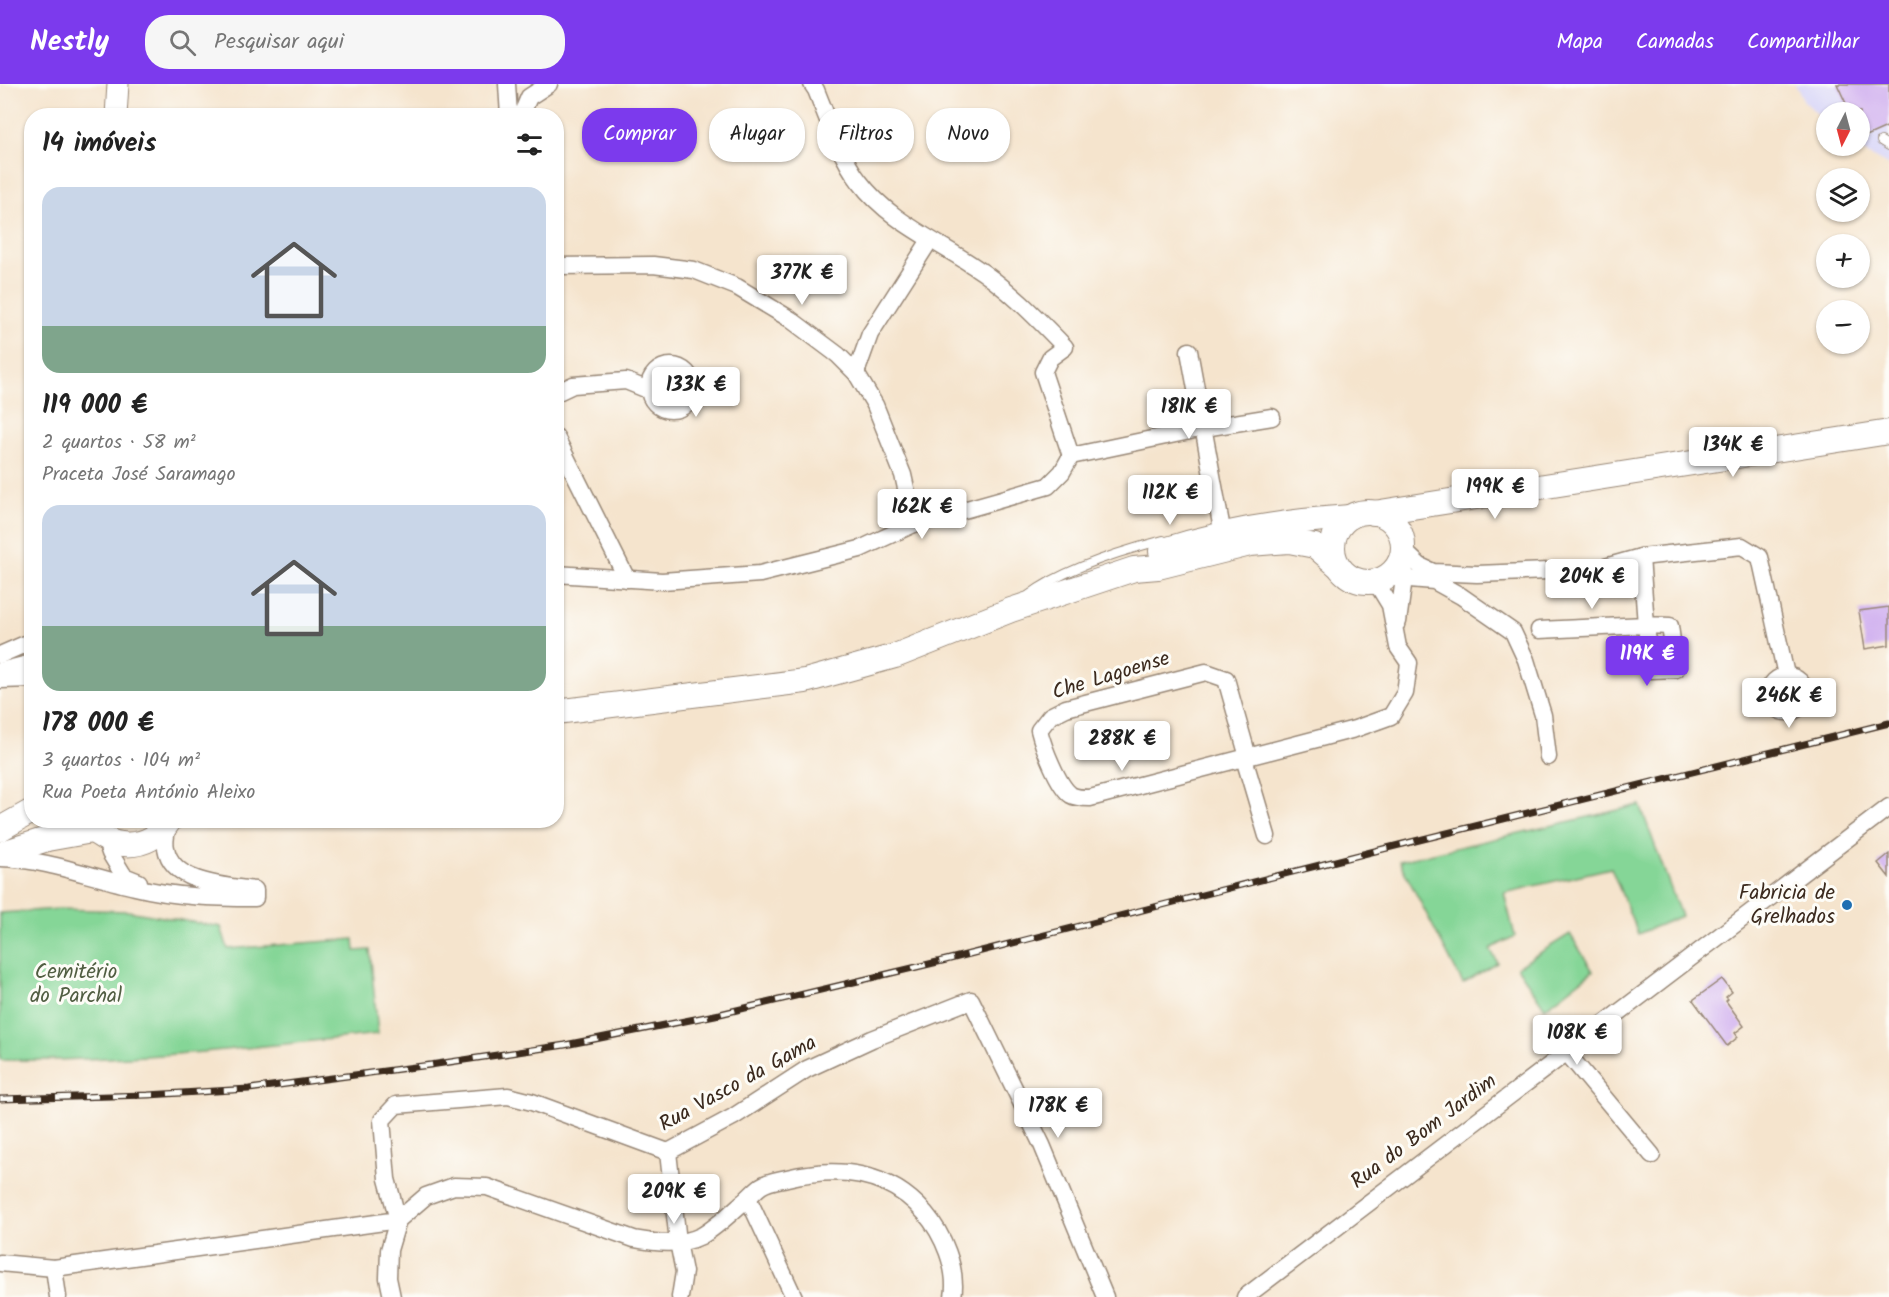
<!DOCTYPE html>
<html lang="pt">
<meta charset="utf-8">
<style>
body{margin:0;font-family:Kalam,sans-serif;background:#f6f6f6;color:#222;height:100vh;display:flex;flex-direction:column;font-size:22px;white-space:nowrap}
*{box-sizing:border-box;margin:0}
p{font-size:20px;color:#767676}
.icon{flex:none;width:33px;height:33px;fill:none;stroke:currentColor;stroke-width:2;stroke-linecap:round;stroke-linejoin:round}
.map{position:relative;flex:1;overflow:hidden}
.drawer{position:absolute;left:24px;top:24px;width:540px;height:720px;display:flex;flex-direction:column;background:#fff;border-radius:24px;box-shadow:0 2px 4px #0004}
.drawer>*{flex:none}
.guide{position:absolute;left:582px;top:24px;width:570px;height:54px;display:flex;gap:12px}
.needle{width:39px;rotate:186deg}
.tools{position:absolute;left:1816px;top:18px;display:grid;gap:12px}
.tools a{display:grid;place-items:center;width:54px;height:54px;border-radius:50%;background:#fff;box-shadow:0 2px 4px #0004;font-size:30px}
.price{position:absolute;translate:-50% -51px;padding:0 14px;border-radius:6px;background:#fff;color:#222;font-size:20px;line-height:39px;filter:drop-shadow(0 2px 3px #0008)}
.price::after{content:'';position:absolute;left:50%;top:36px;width:18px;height:14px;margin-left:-9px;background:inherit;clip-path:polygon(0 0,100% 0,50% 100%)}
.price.selected{background:#7c3aed;color:#fff}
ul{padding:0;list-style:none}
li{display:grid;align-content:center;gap:12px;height:318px;padding:0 18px}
li span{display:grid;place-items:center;height:186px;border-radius:18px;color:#555}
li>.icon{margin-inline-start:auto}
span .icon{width:108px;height:108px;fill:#fffc;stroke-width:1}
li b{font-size:26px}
h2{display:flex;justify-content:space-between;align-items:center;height:72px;padding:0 18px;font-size:26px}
.pill{padding:0 21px;border-radius:24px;background:#fff;box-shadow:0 2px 4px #0004;font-size:21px;line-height:54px}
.pill.selected{background:#7c3aed;color:#fff}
header{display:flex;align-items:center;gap:36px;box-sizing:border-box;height:84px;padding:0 30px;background:#7c3aed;color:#fff}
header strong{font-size:28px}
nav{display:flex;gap:33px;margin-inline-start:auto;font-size:21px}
.search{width:420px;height:54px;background:#f6f6f6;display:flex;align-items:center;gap:15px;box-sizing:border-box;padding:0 21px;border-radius:24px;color:#767676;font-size:22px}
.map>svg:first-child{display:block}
.built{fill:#d9d7f8}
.green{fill:#85d697;stroke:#60805a;stroke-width:1.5}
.building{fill:#cdaaef}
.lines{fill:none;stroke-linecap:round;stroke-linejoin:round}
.service-casing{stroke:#988776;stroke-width:10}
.minor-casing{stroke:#988776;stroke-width:19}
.tertiary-casing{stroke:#988776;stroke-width:23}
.secondary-casing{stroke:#988776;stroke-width:26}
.service{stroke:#fff;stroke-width:8}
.minor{stroke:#fff;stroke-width:16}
.tertiary{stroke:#fff;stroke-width:21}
.secondary{stroke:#fff;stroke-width:24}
.rail-casing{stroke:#3b2a1e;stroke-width:7}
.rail{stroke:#fdfcf7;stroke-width:4.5;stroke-dasharray:14;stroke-linecap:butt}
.poi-dot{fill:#1f6fb2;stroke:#fdfcf7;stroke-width:2}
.labels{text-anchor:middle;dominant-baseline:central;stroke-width:6;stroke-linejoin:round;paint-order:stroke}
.street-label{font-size:21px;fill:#3b2a1e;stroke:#fdfcf7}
.poi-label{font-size:21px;fill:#3b2a1e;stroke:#fdfcf7;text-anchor:end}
.park-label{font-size:21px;fill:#515e42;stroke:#fdfcf7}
</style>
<header>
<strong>Nestly</strong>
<div class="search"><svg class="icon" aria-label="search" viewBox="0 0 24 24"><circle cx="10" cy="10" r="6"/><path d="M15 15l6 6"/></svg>Pesquisar aqui</div>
<nav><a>Mapa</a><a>Camadas</a><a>Compartilhar</a></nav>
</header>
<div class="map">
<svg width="1889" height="1213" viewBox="0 0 1889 1213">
<rect width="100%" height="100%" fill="#fdfcf7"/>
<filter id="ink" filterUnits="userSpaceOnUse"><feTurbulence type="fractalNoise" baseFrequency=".0167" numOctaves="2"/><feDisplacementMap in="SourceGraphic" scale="12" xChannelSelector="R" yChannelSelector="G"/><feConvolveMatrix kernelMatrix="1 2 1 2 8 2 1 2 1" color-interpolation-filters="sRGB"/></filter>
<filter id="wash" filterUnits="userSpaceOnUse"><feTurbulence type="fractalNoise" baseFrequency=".008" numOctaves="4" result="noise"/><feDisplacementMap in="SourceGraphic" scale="24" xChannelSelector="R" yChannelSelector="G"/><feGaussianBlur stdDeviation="1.35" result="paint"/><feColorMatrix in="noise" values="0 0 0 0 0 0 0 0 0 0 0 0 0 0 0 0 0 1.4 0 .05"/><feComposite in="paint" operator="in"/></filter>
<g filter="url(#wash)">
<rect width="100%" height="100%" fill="#f5e4cd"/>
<polygon class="built" points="1795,0 1889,0 1889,82 1853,62 1860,62 1860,28 1827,28 1827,39 1804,17"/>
<g class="green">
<polygon points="1640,721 1681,832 1638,850 1611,784 1504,809 1515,852 1490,865 1498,879 1463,900 1399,777"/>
<path d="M 59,825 L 128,827 L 221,843 L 228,865 L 354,855 L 355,867 L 370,866 L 378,950 C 252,964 127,978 0,976 L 0,829 Z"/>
<polygon points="1570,850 1593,887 1545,924 1517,883"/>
</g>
<g id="blocks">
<g class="building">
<polygon points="1837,0 1889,0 1889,42 1862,54 1860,50 1860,28 1850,28"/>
<polygon points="1889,523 1889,561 1865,565 1859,527"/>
<polygon points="1889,770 1889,793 1878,779"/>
<polygon points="1722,895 1732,908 1726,913 1728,915 1726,917 1744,942 1735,949 1738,953 1727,962 1693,916"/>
</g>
</g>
</g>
<g filter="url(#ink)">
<use href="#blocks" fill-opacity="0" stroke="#988776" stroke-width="1.5"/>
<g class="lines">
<g class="service-casing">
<g id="service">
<polyline points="1881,57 1889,62"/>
<path d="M 1029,511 C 1062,485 1122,467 1163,456"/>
</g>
</g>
<g class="minor-casing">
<g id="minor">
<polyline points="507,0 509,32"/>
<path d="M 812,0 L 816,6 C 827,33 841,74 859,97 C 888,136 933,155 972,181 C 1007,203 1036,233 1065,263 L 1050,274 L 1043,288 L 1071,372"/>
<polyline points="521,32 529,13 549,0"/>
<polyline points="556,182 653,181 694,186 737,203 790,235 838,271 856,289 875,321 903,391 914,440"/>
<polyline points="1189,267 1221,440"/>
<circle cx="671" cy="304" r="22"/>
<polyline points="856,289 870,250 930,156"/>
<polyline points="556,309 573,301 626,297 648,306"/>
<polyline points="556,353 627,495"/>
<polyline points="1402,465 1420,482 1433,488 1477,490 1598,485 1641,473 1742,462 1760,473 1786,591"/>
<polyline points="556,490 662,497 760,490 860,465 914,440 1048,402 1062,388 1071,372 1204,344 1272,333"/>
<polyline points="1385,493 1434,497 1461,512 1513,548 1526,576 1543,631 1548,673"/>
<polyline points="1398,538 1405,487"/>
<polyline points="1539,546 1646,541 1670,542 1676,585 1651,586 1646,541 1641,473"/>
<polyline points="0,571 32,557"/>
<polyline points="0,587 32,579"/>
<circle cx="1787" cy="610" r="18"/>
<polyline points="0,596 32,595"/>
<path d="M 1248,673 L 1226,595 L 1206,588 L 1066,624 L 1050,632 L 1039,646 C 1043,662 1058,702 1071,711 C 1076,714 1085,714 1090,714 L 1355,645 L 1391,632 L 1405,609 L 1409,579 L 1398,563 L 1390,521 L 1379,503 L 1361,498"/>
<polyline points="1244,674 1267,752"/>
<polyline points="106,757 110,769 124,792 139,798"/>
<path d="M 0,774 C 46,775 91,793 135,803 C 175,813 214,814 255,814 L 255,806 C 226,802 172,800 166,764 C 164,757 167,747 168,740"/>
<polyline points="1567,969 1652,1071"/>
<polyline points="668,1068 678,1158 684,1188 680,1213"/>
<polyline points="748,1114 794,1213"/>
<polyline points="0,1179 54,1184"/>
<polyline points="58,1213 54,1184 398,1136 387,1095 382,1036 396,1021 508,1012 532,1018 668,1068 733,1033 807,985 872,955 971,916 1042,1061 1105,1213"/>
<path d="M 392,1213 L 388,1194 L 389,1166 L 398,1136 L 426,1112 L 454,1102 L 487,1103 L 634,1155 C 656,1159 681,1162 701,1152 C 714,1145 730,1130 741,1120 C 748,1115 754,1107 761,1102 C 768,1097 779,1096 787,1094 C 838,1082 889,1087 925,1129 C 943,1150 958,1185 953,1213"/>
<polyline points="1245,1213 1889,723"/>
</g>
</g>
<g class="tertiary-casing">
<polyline id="tertiary" points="116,32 118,0"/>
</g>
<g class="secondary-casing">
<g id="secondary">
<circle cx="1368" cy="463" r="35"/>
<polyline points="1374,429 1889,348"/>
<path d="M 1161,467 C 1222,447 1286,437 1350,433"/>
<polyline points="556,628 805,597 895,572 1011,526 1134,485 1158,483 1250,460 1289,457 1315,462 1337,481"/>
<path d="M 84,736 C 106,767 148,770 170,736"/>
<polyline points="0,745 32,727"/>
<polyline points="0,770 47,755 92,747"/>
</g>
</g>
<use href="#service" class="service"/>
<use href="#minor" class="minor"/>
<use href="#tertiary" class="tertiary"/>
<use href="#secondary" class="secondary"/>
<g class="rail-casing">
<polyline id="rail" points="0,1015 148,1011 249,1005 430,981 565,961 720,930 946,876 1375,767 1889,639"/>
</g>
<use href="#rail" class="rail"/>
</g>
</g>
<circle class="poi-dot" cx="1847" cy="821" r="6"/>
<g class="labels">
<g class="street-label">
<text transform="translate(1111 592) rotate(-17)">Che Lagoense</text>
<text transform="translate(738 1000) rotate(-29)">Rua Vasco da Gama</text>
<text transform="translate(1424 1048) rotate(-37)">Rua do Bom Jardim</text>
</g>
<g class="poi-label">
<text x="1835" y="809">Fabricia de<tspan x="1835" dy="24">Grelhados</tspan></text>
</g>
<g class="park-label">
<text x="76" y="888">Cemitério<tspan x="76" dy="24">do Parchal</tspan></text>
</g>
</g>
</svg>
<div class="tools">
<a><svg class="needle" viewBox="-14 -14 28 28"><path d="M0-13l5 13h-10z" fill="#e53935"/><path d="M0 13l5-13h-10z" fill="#767676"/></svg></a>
<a><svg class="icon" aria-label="layers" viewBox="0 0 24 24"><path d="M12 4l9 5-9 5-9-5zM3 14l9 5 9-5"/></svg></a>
<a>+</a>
<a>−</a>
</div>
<b class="price" style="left:802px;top:222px">377K €</b>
<b class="price" style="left:696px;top:334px">133K €</b>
<b class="price" style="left:1189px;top:356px">181K €</b>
<b class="price" style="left:1733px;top:394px">134K €</b>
<b class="price" style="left:1495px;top:436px">199K €</b>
<b class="price" style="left:1170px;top:442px">112K €</b>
<b class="price" style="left:922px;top:456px">162K €</b>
<b class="price" style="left:1592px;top:526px">204K €</b>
<b class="price selected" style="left:1647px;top:603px">119K €</b>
<b class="price" style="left:1789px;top:645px">246K €</b>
<b class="price" style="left:1122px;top:688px">288K €</b>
<b class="price" style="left:1577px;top:982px">108K €</b>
<b class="price" style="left:1058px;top:1055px">178K €</b>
<b class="price" style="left:674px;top:1141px">209K €</b>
<div class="guide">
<a class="pill selected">Comprar</a>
<a class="pill">Alugar</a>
<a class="pill">Filtros</a>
<a class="pill">Novo</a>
</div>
<section class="drawer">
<h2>14 imóveis<svg class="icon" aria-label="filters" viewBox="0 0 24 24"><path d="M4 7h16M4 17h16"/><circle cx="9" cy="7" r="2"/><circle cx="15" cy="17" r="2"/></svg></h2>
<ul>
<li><span style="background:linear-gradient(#c9d6e8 75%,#7fa58c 0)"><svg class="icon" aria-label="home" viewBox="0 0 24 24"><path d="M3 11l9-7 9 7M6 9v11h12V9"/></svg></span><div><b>119 000 €</b><p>2 quartos · 58 m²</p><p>Praceta José Saramago</p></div></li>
<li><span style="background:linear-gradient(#c9d6e8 65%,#7fa58c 0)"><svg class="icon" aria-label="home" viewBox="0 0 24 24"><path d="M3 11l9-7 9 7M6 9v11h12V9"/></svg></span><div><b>178 000 €</b><p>3 quartos · 104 m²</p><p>Rua Poeta António Aleixo</p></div></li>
</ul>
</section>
</div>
